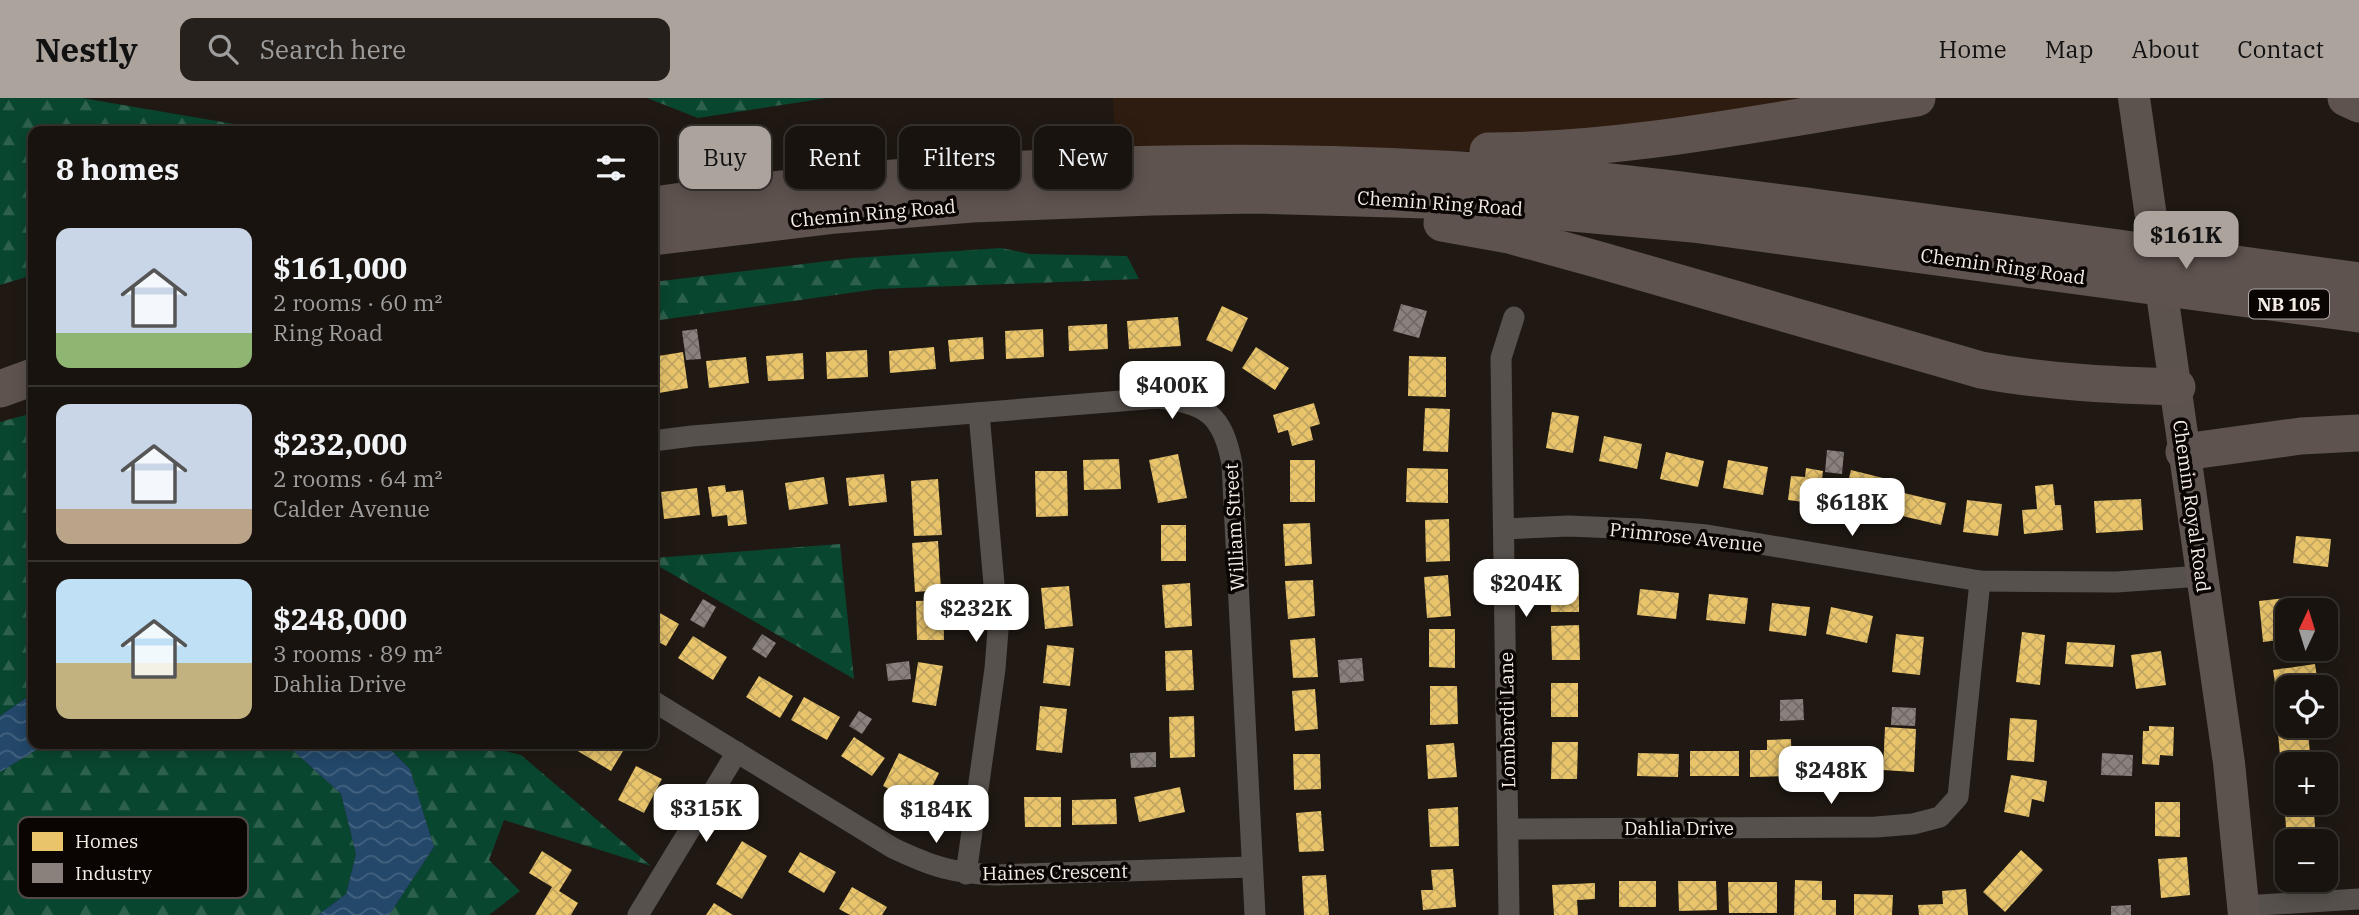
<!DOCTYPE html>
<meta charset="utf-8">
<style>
body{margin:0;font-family:"IBM Plex Serif",serif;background:#25201c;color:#f1f3f6;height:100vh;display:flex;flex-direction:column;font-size:26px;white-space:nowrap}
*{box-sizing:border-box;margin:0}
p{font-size:23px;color:#9f9e9e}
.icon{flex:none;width:38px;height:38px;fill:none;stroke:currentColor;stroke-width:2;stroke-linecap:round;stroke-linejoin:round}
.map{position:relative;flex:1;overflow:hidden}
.panel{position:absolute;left:28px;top:28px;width:630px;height:623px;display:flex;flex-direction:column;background:#18130e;border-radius:14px;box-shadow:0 4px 18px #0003,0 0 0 2px #36322e}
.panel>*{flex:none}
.hud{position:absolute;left:679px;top:28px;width:665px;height:63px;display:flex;gap:14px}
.needle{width:46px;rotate:4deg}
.buttons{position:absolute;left:2275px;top:500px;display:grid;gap:14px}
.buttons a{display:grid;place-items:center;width:63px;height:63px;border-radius:14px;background:#18130e;box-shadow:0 4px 18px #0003,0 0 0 2px #36322e;font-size:35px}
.price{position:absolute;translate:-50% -60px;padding:0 16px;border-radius:14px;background:#fff;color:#222;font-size:23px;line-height:46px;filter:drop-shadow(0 2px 4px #0008)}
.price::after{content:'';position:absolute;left:50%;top:42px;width:21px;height:16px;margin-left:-10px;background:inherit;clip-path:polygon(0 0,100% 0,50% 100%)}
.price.active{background:#aca39d;color:#111}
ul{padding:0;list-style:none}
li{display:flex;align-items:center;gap:21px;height:175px;padding:0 28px}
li+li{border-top:2px solid #36322e}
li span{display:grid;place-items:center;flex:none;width:196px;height:140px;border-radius:14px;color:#555}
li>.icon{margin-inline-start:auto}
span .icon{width:84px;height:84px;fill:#fffc;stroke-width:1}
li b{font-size:30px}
h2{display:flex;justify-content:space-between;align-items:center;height:84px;padding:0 28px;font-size:30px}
.tag{padding:0 24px;border-radius:14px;background:#18130e;box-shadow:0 4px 18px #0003,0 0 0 2px #36322e;font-size:24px;line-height:63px}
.tag.active{background:#aca39d;color:#111}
header{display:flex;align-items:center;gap:42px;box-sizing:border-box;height:98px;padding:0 35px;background:#aca39d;color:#111}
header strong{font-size:33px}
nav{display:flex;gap:38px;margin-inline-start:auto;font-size:24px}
.search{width:490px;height:63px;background:#25201c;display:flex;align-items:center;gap:18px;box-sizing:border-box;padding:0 24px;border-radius:14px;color:#9f9e9e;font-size:26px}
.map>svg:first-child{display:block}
.built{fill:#2f1c10}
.forest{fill:url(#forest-firs)}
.water{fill:url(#water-waves)}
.homes{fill:url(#homes-cross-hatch)}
.industry{fill:url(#industry-cross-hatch)}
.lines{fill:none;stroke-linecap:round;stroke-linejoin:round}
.minor{stroke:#57514d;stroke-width:21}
.secondary{stroke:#5c534e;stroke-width:32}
.trunk{stroke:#5e534e;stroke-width:37}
.labels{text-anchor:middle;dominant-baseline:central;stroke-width:7;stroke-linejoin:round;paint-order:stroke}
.shield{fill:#0a0503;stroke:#b0a7a3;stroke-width:2}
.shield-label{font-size:18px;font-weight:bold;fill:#f7ede7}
.street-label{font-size:19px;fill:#f7ede7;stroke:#0a0503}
.key{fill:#0a0503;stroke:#514b47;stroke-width:2}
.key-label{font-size:19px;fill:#f7ede7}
</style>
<header>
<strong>Nestly</strong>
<div class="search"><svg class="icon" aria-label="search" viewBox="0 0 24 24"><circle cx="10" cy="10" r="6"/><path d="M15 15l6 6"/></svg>Search here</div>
<nav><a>Home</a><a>Map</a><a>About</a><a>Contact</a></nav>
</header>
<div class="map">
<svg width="2359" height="817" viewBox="0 0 2359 817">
<defs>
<pattern id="forest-firs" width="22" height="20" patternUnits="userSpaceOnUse" patternTransform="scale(1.75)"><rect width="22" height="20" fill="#09462f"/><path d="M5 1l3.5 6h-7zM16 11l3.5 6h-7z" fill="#2e614d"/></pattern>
<pattern id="water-waves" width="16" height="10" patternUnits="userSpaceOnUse" patternTransform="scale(1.75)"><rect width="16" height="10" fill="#23486a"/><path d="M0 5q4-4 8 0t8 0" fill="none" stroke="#44637f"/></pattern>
<pattern id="homes-cross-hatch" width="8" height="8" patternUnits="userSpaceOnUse" patternTransform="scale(1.75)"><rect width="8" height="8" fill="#e9c46a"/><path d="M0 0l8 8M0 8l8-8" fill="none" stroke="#c1a561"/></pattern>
<pattern id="industry-cross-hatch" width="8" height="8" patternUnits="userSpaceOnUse" patternTransform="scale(1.75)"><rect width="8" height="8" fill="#8a817c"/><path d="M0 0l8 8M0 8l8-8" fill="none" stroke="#706a66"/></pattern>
</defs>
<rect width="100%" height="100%" fill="#201913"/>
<polygon class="built" points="1113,0 1917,0 1506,53 1445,53 1117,67"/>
<g class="forest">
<polygon points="0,0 82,0 275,33 33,33 33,177 0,187"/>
<polygon points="647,0 827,0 698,20"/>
<polygon points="1001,150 1030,156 1127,158 1139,181 877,191 653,223 653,184 853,160"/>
<polygon points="33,315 33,595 0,618 0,324"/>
<polygon points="840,446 854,581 653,465 653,460"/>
<polygon points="46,646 286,646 341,696 356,756 346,796 318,817 0,817 0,674"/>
<polygon points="385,646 477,646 521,657 651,768 504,722 489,762 520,793 489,817 389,817 434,749 410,671"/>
</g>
<g class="water">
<polygon points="33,595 33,646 46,646 0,674 0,618"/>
<polygon points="286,646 385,646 410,671 434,749 389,817 318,817 346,796 356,756 341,696"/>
</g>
<g class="homes">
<polygon points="1222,208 1248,220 1232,254 1206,242"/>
<polygon points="1178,219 1181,248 1129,251 1127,223"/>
<polygon points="1107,226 1108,251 1069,253 1068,228"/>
<polygon points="1043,231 1044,259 1006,261 1005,233"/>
<polygon points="983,239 984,261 950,264 948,242"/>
<polygon points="934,249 936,271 890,275 889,253"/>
<polygon points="1256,249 1289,270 1275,292 1242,270"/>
<polygon points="867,252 868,279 827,281 826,254"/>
<polygon points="683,254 688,290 653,296 653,268 660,267 658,258"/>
<polygon points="803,255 804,281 768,283 766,258"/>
<polygon points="1409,258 1446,259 1446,299 1408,298"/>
<polygon points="746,259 749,285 709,290 706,263"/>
<polygon points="1314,305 1320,326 1310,329 1313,342 1292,348 1288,332 1278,335 1273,317"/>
<polygon points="1425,310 1450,311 1448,354 1423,353"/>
<polygon points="1552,314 1579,318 1573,355 1546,350"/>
<polygon points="1604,338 1642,346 1637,371 1599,363"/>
<polygon points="1666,354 1704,363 1698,389 1660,381"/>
<polygon points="1178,356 1187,400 1158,405 1149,362"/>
<polygon points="1119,361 1121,391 1084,392 1083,362"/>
<rect x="1290" y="362" width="25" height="42"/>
<polygon points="1728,362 1768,369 1763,397 1723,390"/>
<polygon points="1407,370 1448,371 1448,405 1406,404"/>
<polygon points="1806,370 1823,373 1819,406 1788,402 1791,378 1805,379"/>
<polygon points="1851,372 1891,382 1884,408 1857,401 1854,414 1841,411"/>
<polygon points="1035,373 1067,373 1068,418 1036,419"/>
<polygon points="884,376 887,404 849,408 846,380"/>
<polygon points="824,379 828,406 789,412 785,385"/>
<polygon points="938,381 942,437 914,438 911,383"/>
<polygon points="2053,386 2055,407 2061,407 2063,432 2024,436 2022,412 2037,411 2035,388"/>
<polygon points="725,387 726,394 743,392 747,426 728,428 727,417 712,419 708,389"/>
<polygon points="697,390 700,417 664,421 661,394"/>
<polygon points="1904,395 1946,405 1941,427 1898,417"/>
<polygon points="2141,401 2143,432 2096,435 2094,403"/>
<polygon points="1967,402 2002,406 1998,438 1963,434"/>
<polygon points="1449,421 1450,463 1426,464 1425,422"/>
<polygon points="1310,425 1312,466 1285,468 1283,426"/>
<rect x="1161" y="427" width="25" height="36"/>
<polygon points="2296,438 2331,441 2328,469 2293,465"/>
<polygon points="938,443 941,492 915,494 912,445"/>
<polygon points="1550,476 1579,476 1579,514 1551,514"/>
<polygon points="1448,477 1451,518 1427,520 1424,479"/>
<polygon points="1313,482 1315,518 1288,521 1285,483"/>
<polygon points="1190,485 1192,528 1165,530 1162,487"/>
<polygon points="1069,488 1073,528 1045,531 1041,490"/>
<polygon points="1640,491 1679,495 1676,521 1637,517"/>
<polygon points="1709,496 1748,500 1745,526 1706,522"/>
<polygon points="2303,498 2304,513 2287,513 2287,541 2263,544 2259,503"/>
<polygon points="943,502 944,542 917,542 916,503"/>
<polygon points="1772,505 1810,509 1806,538 1769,533"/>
<polygon points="1831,509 1873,518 1867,545 1826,536"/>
<polygon points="653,511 679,526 666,548 653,541"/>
<polygon points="1579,527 1580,562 1552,562 1551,528"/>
<polygon points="1429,531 1455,531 1455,570 1429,569"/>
<polygon points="2022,534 2045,537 2040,587 2016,584"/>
<polygon points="1896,536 1924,539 1920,577 1892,574"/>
<polygon points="693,538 727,559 713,582 678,560"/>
<polygon points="1315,540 1318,579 1293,580 1290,542"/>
<polygon points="2067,544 2115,547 2113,569 2065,566"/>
<polygon points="1047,547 1074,550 1070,588 1043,585"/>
<polygon points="1192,552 1194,592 1166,593 1165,553"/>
<polygon points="2161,553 2166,587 2136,591 2131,557"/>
<polygon points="918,564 943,568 936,608 912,604"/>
<polygon points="2315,566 2318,586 2276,592 2273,572"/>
<polygon points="759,578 793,598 780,620 746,599"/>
<rect x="1551" y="585" width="27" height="34"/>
<polygon points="1430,588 1457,588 1458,626 1430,627"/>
<polygon points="1315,591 1318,631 1295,633 1292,593"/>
<polygon points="804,599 840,619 827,642 791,622"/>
<polygon points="1040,608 1067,611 1062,655 1036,652"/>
<polygon points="1194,618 1195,659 1170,660 1169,619"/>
<polygon points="2010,620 2037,622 2034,664 2007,662"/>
<polygon points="2149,628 2174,629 2173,658 2160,657 2159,667 2142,666 2143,633 2149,633"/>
<polygon points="1885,629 1916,631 1914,674 1883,672"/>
<polygon points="2308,633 2310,656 2280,658 2278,635"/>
<polygon points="854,639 885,660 872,678 841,658"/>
<polygon points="1791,641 1792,678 1750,679 1750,652 1767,652 1767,642"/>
<polygon points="1552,644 1578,644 1577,681 1551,681"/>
<polygon points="1454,645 1457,679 1428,681 1426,647"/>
<polygon points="573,646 611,646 623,653 611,673 571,649"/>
<rect x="1690" y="653" width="49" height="25"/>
<polygon points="899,655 939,675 928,697 912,689 906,700 883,688"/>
<polygon points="1638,655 1679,656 1678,679 1637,678"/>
<polygon points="1293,656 1320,656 1321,691 1294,692"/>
<rect x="1814" y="658" width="55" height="25"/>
<polygon points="636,668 662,681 644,715 618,702"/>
<polygon points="2011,677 2047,683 2044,704 2032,701 2029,719 2004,714"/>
<polygon points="1180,689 1185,714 1139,724 1134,699"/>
<polygon points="1024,699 1061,699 1061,729 1025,729"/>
<polygon points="1116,701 1117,726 1072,727 1072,702"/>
<polygon points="2155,704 2180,704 2180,739 2155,738"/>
<polygon points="1458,709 1459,748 1430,749 1428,711"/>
<polygon points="1321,713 1324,753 1299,754 1296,715"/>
<polygon points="2314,714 2316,744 2287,744 2285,715"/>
<polygon points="742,743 767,758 742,801 716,786"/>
<polygon points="2021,752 2043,772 2005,814 1983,794"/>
<polygon points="542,753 572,772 559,793 578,805 571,817 535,817 552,789 529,775"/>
<polygon points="800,754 836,774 824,795 788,774"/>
<polygon points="2187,759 2190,797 2161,800 2158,761"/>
<polygon points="1453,771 1456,809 1423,812 1421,792 1433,792 1431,772"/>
<polygon points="1326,777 1329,817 1304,817 1302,778"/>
<polygon points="1795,782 1822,783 1822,802 1836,802 1836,817 1794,817"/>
<rect x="1619" y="783" width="37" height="26"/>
<polygon points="1678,783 1716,783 1717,812 1679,813"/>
<polygon points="1728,784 1777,784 1777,815 1729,815"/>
<polygon points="1595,785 1595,801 1577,802 1578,817 1554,817 1552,787"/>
<polygon points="852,789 887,809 882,817 850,817 839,811"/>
<polygon points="1966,791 1968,817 1919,817 1918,807 1943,806 1942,793"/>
<polygon points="1854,796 1893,797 1892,817 1854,817"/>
<polygon points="714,805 733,817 706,817"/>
</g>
<g class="industry">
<polygon points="1401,206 1427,213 1419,240 1393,233"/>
<polygon points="697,231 701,261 686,262 682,233"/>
<polygon points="1827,352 1844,354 1842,376 1825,374"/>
<polygon points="703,501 716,509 704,530 690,522"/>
<polygon points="762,536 776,545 766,560 752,551"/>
<polygon points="1362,560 1364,583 1340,585 1338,562"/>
<polygon points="909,563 911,581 888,583 886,566"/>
<polygon points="1803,601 1804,622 1780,623 1780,602"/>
<polygon points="1892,609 1916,610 1915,628 1891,627"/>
<polygon points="859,613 872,621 862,636 849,628"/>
<polygon points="1156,654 1156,669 1131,670 1130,655"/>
<polygon points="2102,655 2133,657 2132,678 2101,677"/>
<polygon points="2131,807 2131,817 2111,817 2111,808"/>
</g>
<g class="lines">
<g class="minor">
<path d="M 653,343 L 692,338 L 1158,300 C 1206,305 1223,317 1232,366 L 1255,817"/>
<polyline points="1504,431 1569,428 1640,431 1707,437 1980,483 2116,484 2202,478"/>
<path d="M 653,603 L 893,750 C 933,769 952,775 996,777 L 1251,769"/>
<polyline points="1509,731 1876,729 1913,726 1940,719 1958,699 1980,483"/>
<polyline points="966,776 995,571 998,532 979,315"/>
<polyline points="2243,808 2359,801"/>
<polyline points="638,817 737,654"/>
<polyline points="1509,817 1501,260 1514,219"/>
</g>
<polyline class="secondary" points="2134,0 2229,665 2244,817"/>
<g class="trunk">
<polyline points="2346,0 2359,6"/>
<path d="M 1488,53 C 1632,53 1776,21 1917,0"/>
<path d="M 653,107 C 940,67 1232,54 1521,76 C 1621,83 1721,97 1821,110 C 2000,133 2180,159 2359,183"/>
<path d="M 1442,125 L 1509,137 L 1596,161 L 1981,272 C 2046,284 2110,287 2177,289"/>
<polyline points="653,139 836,117 972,106 1152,99 1253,97 1427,102 1693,126 2359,216"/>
<polyline points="0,291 33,279"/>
<polyline points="2184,354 2301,338 2359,335"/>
</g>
</g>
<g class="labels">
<rect class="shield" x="2249" y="191.5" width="80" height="29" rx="5"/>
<g class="shield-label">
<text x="2289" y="206">NB 105</text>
</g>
<g class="street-label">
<text transform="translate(1440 105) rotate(4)">Chemin Ring Road</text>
<text transform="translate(873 115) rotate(-5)">Chemin Ring Road</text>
<text transform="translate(2003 168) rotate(8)">Chemin Ring Road</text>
<text transform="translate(2192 408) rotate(82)">Chemin Royal Road</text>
<text transform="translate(1234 429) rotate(-93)">William Street</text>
<text transform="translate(1686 439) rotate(6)">Primrose Avenue</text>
<text transform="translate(1507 622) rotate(-91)">Lombardi Lane</text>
<text x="1679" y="730">Dahlia Drive</text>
<text transform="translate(1055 774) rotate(-1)">Haines Crescent</text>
</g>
</g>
<rect x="18" y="719" width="230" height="81" rx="10" class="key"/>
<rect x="32" y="734" width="31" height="19" fill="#e9c46a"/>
<rect x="32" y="765" width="31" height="20" fill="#8a817c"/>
<g class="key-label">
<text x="75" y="750">Homes</text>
<text x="75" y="782">Industry</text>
</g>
</svg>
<div class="buttons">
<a><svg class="needle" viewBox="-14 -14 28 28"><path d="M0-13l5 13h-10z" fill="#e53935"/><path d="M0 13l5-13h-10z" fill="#9f9e9e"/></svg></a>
<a><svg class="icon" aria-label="locate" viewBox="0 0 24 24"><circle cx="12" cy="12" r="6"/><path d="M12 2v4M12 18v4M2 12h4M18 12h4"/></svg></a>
<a>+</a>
<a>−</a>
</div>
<b class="price active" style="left:2186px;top:173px">$161K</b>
<b class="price" style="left:1172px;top:323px">$400K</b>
<b class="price" style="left:1852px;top:440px">$618K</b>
<b class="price" style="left:1526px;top:521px">$204K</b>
<b class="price" style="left:976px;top:546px">$232K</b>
<b class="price" style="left:1831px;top:708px">$248K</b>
<b class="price" style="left:706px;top:746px">$315K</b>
<b class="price" style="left:936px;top:747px">$184K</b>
<div class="hud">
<a class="tag active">Buy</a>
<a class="tag">Rent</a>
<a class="tag">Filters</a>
<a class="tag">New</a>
</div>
<section class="panel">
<h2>8 homes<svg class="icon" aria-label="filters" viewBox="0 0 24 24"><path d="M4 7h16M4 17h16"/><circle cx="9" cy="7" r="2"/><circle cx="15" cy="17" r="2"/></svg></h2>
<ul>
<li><span style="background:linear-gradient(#c9d6e8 75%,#8fb573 0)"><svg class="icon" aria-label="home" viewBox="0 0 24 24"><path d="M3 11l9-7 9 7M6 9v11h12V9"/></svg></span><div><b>$161,000</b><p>2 rooms · 60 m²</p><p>Ring Road</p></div></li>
<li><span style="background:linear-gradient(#c9d6e8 75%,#b9a48a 0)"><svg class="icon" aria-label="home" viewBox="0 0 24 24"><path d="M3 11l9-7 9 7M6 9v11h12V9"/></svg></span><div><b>$232,000</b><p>2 rooms · 64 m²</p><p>Calder Avenue</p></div></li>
<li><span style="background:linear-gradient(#bfe0f5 60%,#c2b280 0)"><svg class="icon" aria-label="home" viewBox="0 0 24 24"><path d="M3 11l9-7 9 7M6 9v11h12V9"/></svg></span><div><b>$248,000</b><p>3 rooms · 89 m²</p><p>Dahlia Drive</p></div></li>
</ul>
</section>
</div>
